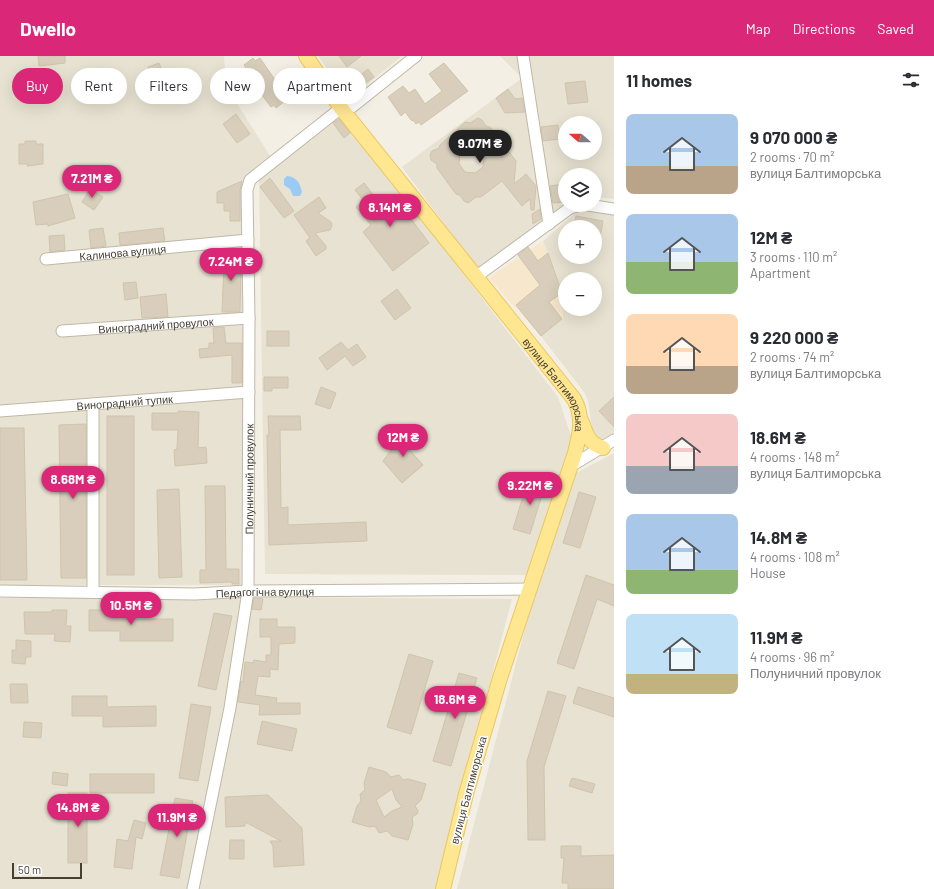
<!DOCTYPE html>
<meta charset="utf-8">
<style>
body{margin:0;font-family:Barlow,sans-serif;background:#f7f7f7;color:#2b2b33;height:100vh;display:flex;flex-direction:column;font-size:15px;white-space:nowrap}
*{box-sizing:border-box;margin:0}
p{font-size:13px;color:#7c7c81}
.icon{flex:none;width:22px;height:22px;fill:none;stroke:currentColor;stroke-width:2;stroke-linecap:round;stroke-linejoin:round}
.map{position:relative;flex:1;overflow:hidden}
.sheet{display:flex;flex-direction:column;background:#fff;width:320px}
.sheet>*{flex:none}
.guide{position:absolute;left:12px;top:12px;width:380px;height:36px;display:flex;gap:8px}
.needle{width:26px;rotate:290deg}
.tools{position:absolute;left:558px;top:60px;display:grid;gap:8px}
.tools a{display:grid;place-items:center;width:44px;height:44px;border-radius:50%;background:#fff;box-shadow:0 4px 16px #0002;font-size:20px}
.scale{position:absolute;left:12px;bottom:10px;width:70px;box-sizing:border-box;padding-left:4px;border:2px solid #453f33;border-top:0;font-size:11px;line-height:14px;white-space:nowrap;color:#453f33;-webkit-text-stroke:3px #fff;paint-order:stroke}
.price{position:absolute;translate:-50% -34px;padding:0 9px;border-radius:14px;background:#db2777;color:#fff;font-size:13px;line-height:26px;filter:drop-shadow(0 1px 2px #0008)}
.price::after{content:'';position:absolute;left:50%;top:24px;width:12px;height:9px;margin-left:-6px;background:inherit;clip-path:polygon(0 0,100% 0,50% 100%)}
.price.on{background:#222;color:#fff}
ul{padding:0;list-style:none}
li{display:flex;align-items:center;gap:12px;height:100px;padding:0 12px}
li span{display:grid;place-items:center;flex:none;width:112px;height:80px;border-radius:8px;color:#555}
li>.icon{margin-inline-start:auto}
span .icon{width:48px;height:48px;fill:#fffc;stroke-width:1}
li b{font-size:17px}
h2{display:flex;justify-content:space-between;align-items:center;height:48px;padding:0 12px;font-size:17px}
.tag{padding:0 14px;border-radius:18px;background:#fff;box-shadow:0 4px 16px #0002;font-size:14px;line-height:36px}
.tag.on{background:#db2777;color:#fff}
header{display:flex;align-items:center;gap:24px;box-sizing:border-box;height:56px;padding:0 20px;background:#db2777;color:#fff}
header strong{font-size:19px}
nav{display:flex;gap:22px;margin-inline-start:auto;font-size:14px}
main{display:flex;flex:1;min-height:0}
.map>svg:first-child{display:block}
.residential{fill:#e7e2d1;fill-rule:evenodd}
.commercial{fill:#f7e7cd}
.water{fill:#9bcbf4}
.building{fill:#d8cebb;stroke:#d0c4ab;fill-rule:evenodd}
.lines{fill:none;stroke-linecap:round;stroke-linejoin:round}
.minor-casing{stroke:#bfb8a6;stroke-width:13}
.major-casing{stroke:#ebc75a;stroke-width:16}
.minor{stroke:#fff;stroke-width:11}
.major{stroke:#ffe691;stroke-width:14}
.labels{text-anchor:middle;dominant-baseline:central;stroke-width:3;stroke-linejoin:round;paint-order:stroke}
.street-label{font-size:11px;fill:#453f33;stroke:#fff}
</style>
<header>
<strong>Dwello</strong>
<nav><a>Map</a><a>Directions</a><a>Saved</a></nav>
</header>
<main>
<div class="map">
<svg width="614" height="833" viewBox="0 0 614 833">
<rect width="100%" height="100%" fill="#f3efe4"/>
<g class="residential">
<polygon points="0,0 224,0 226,30 270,100 254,112 242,428 241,529 0,529"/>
<polygon points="318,0 402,0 349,43"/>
<polygon points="500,0 519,0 547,163 479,215 402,111 522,22"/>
<path d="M 528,0 L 614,0 L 614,143 L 595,141 L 595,119 L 565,119 L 565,149 L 549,164 ZM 565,67 L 595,67 L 595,97 L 565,97 Z"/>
<polygon points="342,60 558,341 572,383 529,519 265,518 259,122"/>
<path d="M 582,151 L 614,157 L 614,376 L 601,384 L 592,373 L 588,344 L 584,336 L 541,280 L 563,263 L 562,237 L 543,185 ZM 565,171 L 595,171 L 595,201 L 565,201 ZM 565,223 L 595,223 L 595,253 L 565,253 Z"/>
<polygon points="614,397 614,833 457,833 538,523 576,417"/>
<polygon points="247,539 188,833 0,833 0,542"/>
<polygon points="253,541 512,543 436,833 199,833"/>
</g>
<polygon class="commercial" points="543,185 562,237 563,263 541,280 489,222"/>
<path class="water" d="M 287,120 C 297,121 300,127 302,136 L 300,140 L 293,140 L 290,133 L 284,129 L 284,123 Z"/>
<g class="building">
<polygon points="38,0 65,0 65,7 39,10"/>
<polygon points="339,0 361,0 347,11"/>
<polygon points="253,2 255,5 260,2 286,40 284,41 286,44 276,52 274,49 271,51 243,14 246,12 244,9"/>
<polygon points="159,7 163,17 152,21 148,11"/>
<polygon points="444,7 468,35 421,69 419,66 416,68 413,64 412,65 405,56 401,60 388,41 403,30 409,37 415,33 425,48 442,35 429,18"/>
<polygon points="350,13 357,22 368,13 374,21 351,37 339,22"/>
<polygon points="585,25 588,46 568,48 565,27"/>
<polygon points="508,33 515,43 522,42 525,56 505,57 496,42"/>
<polygon points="236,58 250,78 237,87 223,68"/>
<path d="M 478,62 L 482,64 L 486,70 L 490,71 L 516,105 L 514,128 L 526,118 L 536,130 L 534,154 L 531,154 L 530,143 L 522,150 L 502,125 L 481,141 L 476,141 L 468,147 L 464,145 L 460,139 L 456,138 L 437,112 L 437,108 L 431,104 L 430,99 L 432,95 L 439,92 L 440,89 L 465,66 L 470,67 ZM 468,92 L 478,93 L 484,101 L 483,111 L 475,117 L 465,116 L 459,108 L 460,98 Z"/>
<polygon points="339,63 350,77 344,82 333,67"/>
<polygon points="558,69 560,83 543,85 541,71"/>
<polygon points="25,85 36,85 36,88 43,88 43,108 27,110 28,108 19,108 19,88 25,88"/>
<polygon points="270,122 294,155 284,162 260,131"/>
<polygon points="242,125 240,134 240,165 230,165 230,155 224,155 224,147 217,147 217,136"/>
<polygon points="364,127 379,146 384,143 387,148 399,138 405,145 400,148 429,187 393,215 363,176 371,169 356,151 364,145 355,134"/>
<polygon points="563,128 565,146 553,147 550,130"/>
<polygon points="90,133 103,141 94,154 82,146"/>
<polygon points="68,138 75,162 48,170 48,168 36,169 33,146"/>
<polygon points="319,141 326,152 318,157 331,166 332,170 330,174 315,177 326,190 326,193 316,200 306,185 310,182 294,159"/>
<polygon points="540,153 541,163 533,168 532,158"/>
<polygon points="576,160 603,165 599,187 595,186 595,171 574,171"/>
<polygon points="103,172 106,190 91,192 89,174"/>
<polygon points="163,172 165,185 120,189 119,177"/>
<polygon points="64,179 65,194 50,196 49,180"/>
<polygon points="528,191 538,205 548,197 562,237 549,246 562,263 541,280 516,249 540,229 518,199"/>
<polygon points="221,194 237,194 237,214 241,214 240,256 222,256 224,209 221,209"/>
<polygon points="136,226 138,242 125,244 123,227"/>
<polygon points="397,233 411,252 395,264 381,245"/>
<polygon points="166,238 168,261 142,262 140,241"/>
<polygon points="224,271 226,287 242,287 242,327 232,327 232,299 200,302 199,293 209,292 209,287 214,287 213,272"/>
<rect x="267" y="275" width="22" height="15"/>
<polygon points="341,286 348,294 357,288 366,301 353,310 345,300 327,314 319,302"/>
<polygon points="264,321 288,321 288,332 272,332 272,335 264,335"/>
<polygon points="321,331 336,337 330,353 315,348"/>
<polygon points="614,341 614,371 599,355"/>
<polygon points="178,355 199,356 198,392 206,391 207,407 175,410 174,394 177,393 178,374 152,374 152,357 178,357"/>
<rect x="107" y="360" width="27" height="159"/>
<polygon points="268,360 300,360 301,374 280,374 281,452 288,451 288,469 366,466 367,485 269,489 267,379 269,379"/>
<polygon points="86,368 86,522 61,522 59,369"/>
<polygon points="403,370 413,374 406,390 423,409 402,427 383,405 397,386"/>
<polygon points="0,372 24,372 27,524 0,524"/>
<polygon points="529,421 546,426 530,478 513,473"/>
<polygon points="205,430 225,430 226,513 239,513 239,528 232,528 232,526 200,527 200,514 206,514"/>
<polygon points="179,433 182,521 159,522 157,434"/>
<polygon points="579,436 596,441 580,492 563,487"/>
<polygon points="586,519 614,529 614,550 597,543 574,613 557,607"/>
<polygon points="254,542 263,543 261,554 252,553"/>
<polygon points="52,554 67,554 66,570 71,570 70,586 54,585 55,578 25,578 24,556 52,556"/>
<polygon points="89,554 124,554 124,563 173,563 173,585 120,585 120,575 89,575"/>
<polygon points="214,557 232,560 216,634 198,630"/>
<polygon points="260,563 277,563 277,571 295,571 295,587 279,588 278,614 270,613 270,621 258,620 255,639 277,642 276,647 300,647 300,658 259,659 260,649 238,646 241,625 243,626 245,606 253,607 254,604 266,606 266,599 271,599 271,581 260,581"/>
<polygon points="16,584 31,585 31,601 26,601 25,608 12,607 12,594 16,594"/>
<polygon points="409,598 433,605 411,678 387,671"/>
<polygon points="459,617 477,622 451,710 433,705"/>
<polygon points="10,628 27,628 28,647 11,647"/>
<polygon points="578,631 614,642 614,661 573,647"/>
<polygon points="548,635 566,640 544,711 545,784 528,784 527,705"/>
<polygon points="72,640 107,640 107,651 156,650 156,670 103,671 103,660 72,660"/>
<polygon points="191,648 211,651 198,725 179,722"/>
<polygon points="262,665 297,673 292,695 257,688"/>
<polygon points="24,666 42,667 41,682 23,681"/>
<path d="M 369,711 L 386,716 L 391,721 L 399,719 L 403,724 L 408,723 L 426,728 L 421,744 L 415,750 L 418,755 L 417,758 L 412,761 L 413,768 L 408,784 L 392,780 L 387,775 L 379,777 L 375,770 L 369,771 L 352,766 L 357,750 L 361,745 L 360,738 L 365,734 L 364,727 ZM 392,733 L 396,744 L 402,751 L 392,755 L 384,761 L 376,744 Z"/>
<polygon points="53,716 68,718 67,730 52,728"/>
<rect x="90" y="718" width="64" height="19"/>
<polygon points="572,722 595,728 592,737 569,730"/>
<rect x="68" y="737" width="19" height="70"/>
<polygon points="268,739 302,772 304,809 274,811 273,790 270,785 281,785 245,766 245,770 226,771 225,741"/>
<polygon points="175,742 193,745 179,822 160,819"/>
<polygon points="134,764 146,767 142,783 136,781 132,813 114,811 117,783 128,785"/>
<polygon points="230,784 244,784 244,803 229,803"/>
<polygon points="561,790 581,790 581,800 614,799 614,833 568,833 568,827 562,827 564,802 561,802"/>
</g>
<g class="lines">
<g class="minor-casing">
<g id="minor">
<polyline points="523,0 549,168"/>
<polyline points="588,149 614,153"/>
<path id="s1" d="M 46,203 L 248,184"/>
<polyline points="477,220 570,152 581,149"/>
<path id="s2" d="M 62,275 L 249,262"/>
<polyline points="93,348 93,535"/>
<path id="s3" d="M 0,355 L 249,336"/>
<polyline points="571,410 614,384"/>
<path id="s4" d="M 0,535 L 195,538 L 248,535 L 531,533"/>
<path id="s5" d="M 193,833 L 230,652 L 248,535 L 249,262 L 247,134 L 250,124 L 341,52 L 352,51 L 416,0"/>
</g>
</g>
<g class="major-casing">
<g id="major">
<path id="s6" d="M 306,0 L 341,52 L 574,343 C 584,361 580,377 575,397 L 500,622 L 466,738 L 443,833"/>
<path d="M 582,366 C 586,378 589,388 603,392"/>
</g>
</g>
<use href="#minor" class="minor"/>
<use href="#major" class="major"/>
</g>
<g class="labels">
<g class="street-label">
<text stroke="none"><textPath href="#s1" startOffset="77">Калинова вулиця</textPath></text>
<text stroke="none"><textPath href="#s2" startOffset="94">Виноградний провулок</textPath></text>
<text stroke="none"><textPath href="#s6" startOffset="414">вулиця Балтиморська</textPath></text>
<text stroke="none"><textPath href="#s3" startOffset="125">Виноградний тупик</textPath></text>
<text stroke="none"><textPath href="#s5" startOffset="415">Полуничний провулок</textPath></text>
<text stroke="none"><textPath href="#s4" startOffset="265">Педагогічна вулиця</textPath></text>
<text transform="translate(468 734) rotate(-75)">вулиця Балтиморська</text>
</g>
</g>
</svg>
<div class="tools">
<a><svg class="needle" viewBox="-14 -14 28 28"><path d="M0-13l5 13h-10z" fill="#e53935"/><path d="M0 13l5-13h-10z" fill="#7c7c81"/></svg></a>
<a><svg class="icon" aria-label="layers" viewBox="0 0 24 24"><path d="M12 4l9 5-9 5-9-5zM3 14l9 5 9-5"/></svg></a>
<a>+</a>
<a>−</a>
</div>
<div class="scale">50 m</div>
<b class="price on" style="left:480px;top:108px">9.07M ₴</b>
<b class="price" style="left:92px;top:143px">7.21M ₴</b>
<b class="price" style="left:390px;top:172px">8.14M ₴</b>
<b class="price" style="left:231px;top:226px">7.24M ₴</b>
<b class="price" style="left:403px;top:402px">12M ₴</b>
<b class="price" style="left:73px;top:444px">8.68M ₴</b>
<b class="price" style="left:530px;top:450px">9.22M ₴</b>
<b class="price" style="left:131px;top:570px">10.5M ₴</b>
<b class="price" style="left:455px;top:664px">18.6M ₴</b>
<b class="price" style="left:78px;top:772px">14.8M ₴</b>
<b class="price" style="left:177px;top:782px">11.9M ₴</b>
<div class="guide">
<a class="tag on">Buy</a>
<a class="tag">Rent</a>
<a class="tag">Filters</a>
<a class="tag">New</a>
<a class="tag">Apartment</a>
</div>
</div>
<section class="sheet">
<h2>11 homes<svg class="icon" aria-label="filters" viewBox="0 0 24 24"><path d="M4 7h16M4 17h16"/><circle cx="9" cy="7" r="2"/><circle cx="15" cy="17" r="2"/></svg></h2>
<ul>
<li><span style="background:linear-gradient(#a9c7e8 65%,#b9a48a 0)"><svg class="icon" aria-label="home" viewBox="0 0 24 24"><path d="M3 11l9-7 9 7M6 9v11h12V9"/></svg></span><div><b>9 070 000 ₴</b><p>2 rooms · 70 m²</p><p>вулиця Балтиморська</p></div></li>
<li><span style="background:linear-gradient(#a9c7e8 60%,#8fb573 0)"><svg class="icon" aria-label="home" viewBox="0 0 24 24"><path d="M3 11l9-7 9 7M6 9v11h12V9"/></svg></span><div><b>12M ₴</b><p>3 rooms · 110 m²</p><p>Apartment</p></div></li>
<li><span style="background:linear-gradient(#ffd9b3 65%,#b9a48a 0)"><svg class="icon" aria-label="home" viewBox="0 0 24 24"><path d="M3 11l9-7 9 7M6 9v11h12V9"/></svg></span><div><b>9 220 000 ₴</b><p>2 rooms · 74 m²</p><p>вулиця Балтиморська</p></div></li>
<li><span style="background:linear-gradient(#f6c9c9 65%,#9aa5b1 0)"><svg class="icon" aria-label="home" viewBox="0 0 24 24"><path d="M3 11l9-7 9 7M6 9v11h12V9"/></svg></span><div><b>18.6M ₴</b><p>4 rooms · 148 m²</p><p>вулиця Балтиморська</p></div></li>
<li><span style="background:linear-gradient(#a9c7e8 70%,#8fb573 0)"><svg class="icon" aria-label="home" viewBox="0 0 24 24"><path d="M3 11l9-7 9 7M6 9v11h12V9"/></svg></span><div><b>14.8M ₴</b><p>4 rooms · 108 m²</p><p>House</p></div></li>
<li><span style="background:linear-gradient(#bfe0f5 75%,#c2b280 0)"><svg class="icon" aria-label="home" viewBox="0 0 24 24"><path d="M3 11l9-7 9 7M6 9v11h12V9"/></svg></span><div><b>11.9M ₴</b><p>4 rooms · 96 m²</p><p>Полуничний провулок</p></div></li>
</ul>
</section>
</main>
